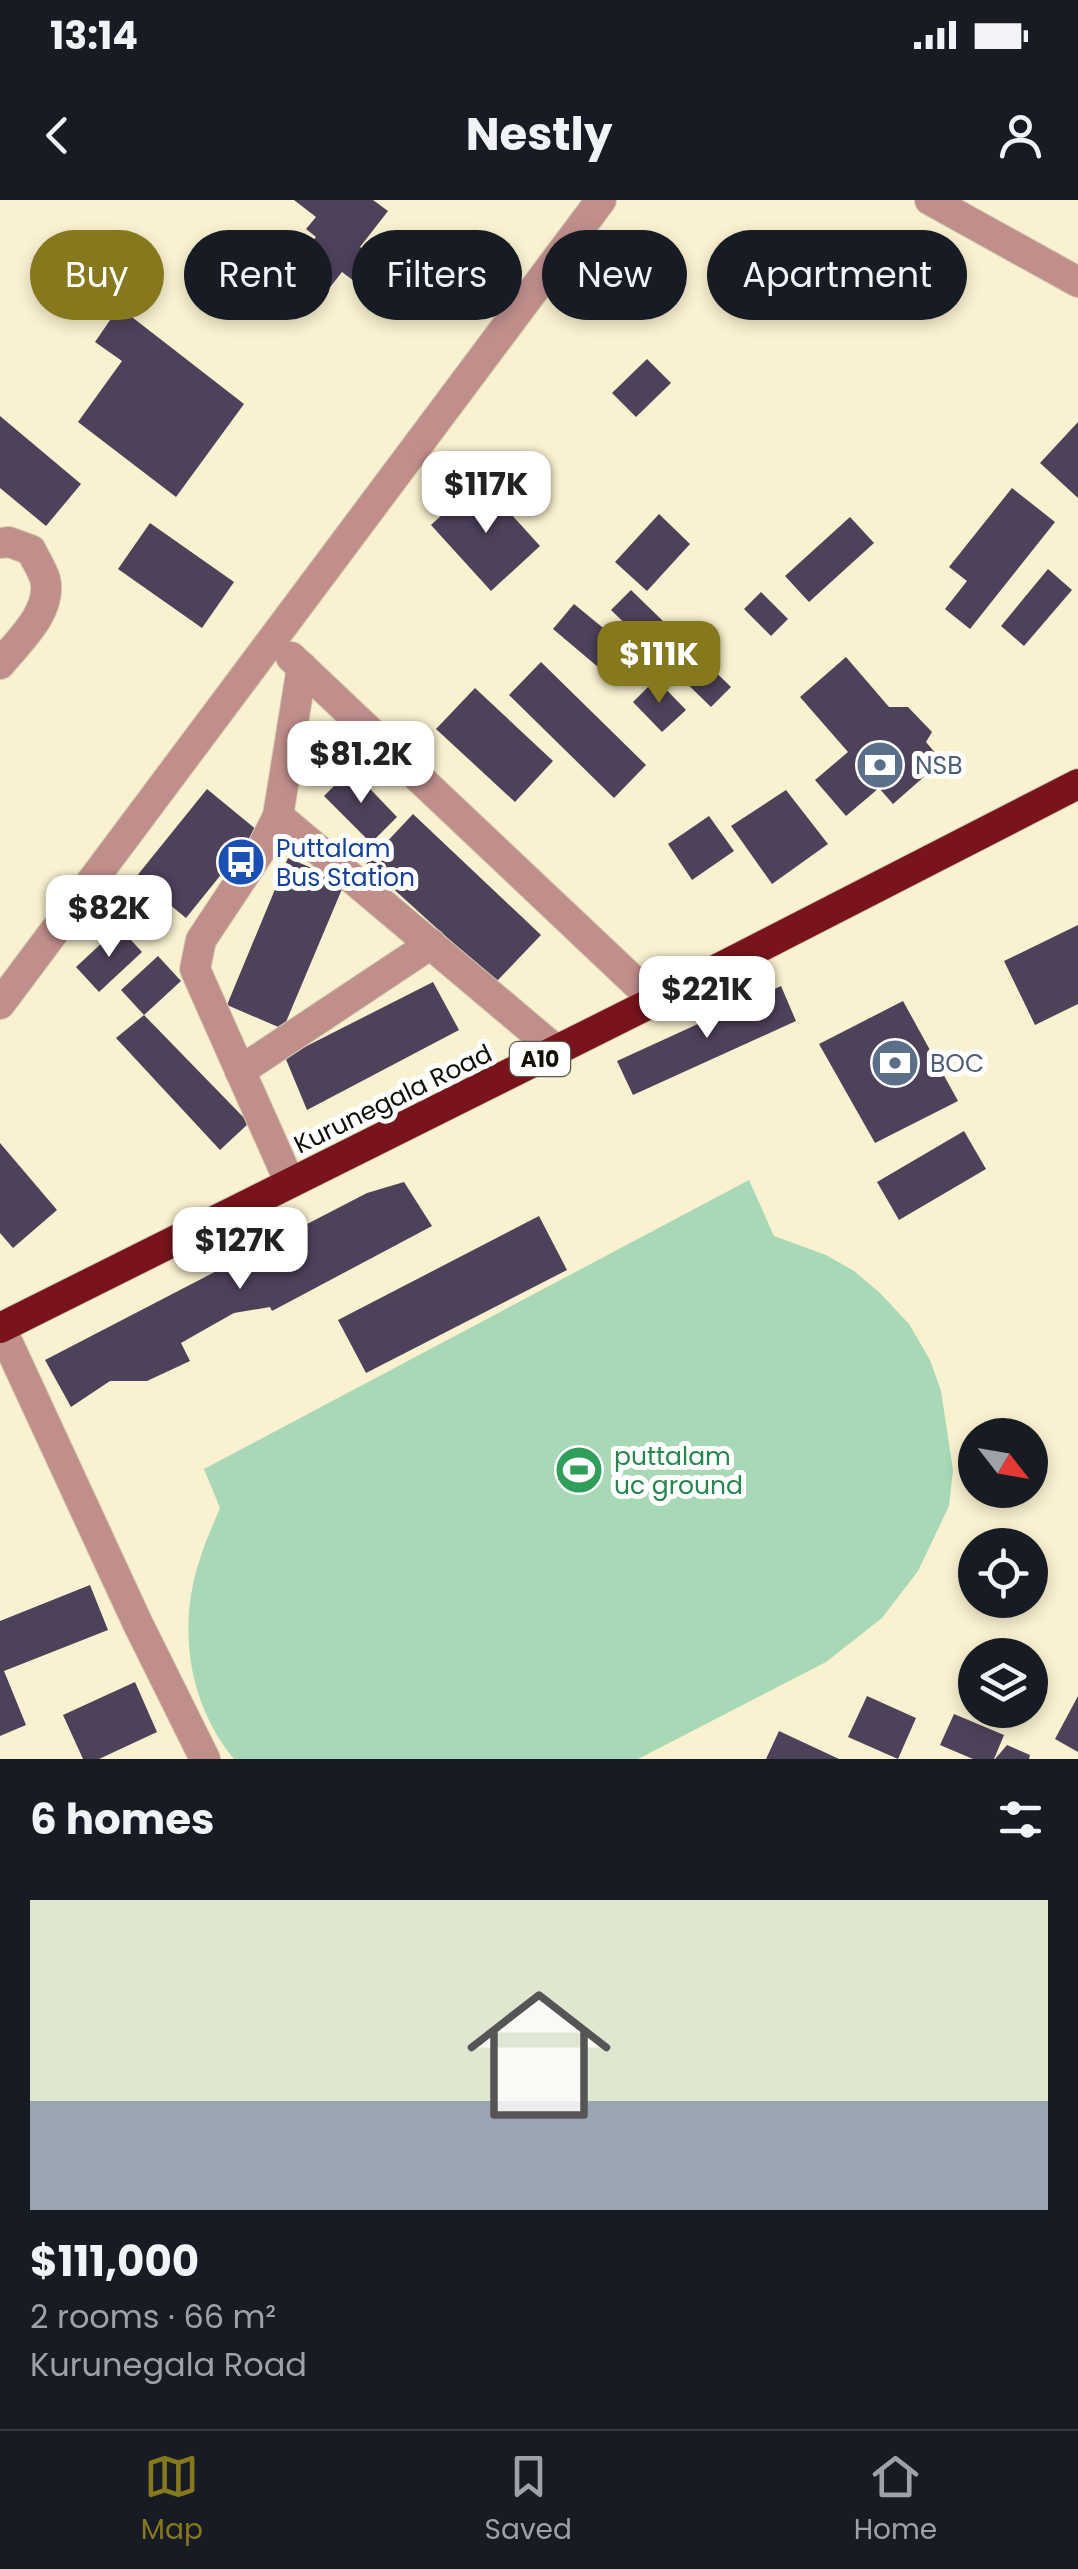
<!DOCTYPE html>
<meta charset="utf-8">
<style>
body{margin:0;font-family:Poppins,sans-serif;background:#242831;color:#f1f3f6;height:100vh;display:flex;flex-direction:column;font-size:38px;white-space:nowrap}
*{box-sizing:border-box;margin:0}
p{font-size:32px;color:#9ea1a6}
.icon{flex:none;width:55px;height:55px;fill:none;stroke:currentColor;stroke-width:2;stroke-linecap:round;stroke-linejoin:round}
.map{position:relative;height:1559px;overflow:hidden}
.panel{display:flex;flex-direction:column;background:#171b24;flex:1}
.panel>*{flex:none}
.banner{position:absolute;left:30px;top:30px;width:1020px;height:90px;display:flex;gap:20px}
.needle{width:65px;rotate:121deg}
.fabs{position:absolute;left:958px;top:1218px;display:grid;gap:20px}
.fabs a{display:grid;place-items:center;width:90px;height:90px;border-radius:50%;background:#171b24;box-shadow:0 5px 15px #0003;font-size:50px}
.price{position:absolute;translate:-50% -85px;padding:0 22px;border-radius:20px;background:#fff;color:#222;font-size:32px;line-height:65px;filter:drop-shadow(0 2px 5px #0008)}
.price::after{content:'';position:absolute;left:50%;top:60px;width:30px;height:22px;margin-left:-15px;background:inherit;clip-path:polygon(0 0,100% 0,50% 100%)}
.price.selected{background:#85781d;color:#fff}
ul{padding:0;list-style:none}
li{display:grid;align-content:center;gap:20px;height:530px;padding:0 30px}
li+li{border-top:2px solid #363941}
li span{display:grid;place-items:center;height:310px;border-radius:0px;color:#555}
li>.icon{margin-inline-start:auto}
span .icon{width:180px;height:180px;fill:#fffc;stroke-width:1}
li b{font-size:42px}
h2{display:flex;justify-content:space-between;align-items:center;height:120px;padding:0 30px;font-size:42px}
.tag{padding:0 35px;border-radius:45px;background:#171b24;box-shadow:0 5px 15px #0003;font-size:35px;line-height:90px}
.tag.selected{background:#85781d;color:#fff}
.status{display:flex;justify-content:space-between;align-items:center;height:70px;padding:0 50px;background:#171b24;direction:ltr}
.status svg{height:28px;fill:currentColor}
header{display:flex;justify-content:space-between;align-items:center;height:130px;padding:0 30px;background:#171b24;font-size:45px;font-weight:700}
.menu{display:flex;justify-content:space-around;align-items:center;height:140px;border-top:2px solid #363941;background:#171b24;font-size:28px;color:#9ea1a6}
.menu a{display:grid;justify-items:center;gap:5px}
.menu .selected{color:#85781d}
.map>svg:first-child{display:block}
.green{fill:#a8d8b5}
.building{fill:#4e425b}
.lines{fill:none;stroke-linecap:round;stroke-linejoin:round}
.minor-casing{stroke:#d4cdb0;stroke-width:32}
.highway-casing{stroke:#d4cdb0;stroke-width:32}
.minor{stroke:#c08f8c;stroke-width:30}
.highway{stroke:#79141d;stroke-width:30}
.labels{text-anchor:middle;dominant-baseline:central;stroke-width:10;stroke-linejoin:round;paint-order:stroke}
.shield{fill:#fff;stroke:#595750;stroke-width:2.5}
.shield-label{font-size:22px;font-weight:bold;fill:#120f05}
.service-label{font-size:25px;fill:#4e5e75;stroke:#fff;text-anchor:start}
.transit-label{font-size:25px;fill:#164399;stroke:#fff;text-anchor:start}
.street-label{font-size:25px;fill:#120f05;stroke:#fff}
.leisure-label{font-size:25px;fill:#27864d;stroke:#fff;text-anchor:start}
</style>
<div class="status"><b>13:14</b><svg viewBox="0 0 49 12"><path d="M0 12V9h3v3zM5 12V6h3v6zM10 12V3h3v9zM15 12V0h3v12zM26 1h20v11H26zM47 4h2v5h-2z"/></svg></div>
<header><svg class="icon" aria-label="back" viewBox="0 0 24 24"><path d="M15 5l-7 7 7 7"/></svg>Nestly<svg class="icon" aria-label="person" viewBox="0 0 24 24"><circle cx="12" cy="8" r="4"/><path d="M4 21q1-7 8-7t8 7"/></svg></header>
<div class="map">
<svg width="1078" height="1559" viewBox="0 0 1078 1559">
<rect width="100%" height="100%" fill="#f9f1d0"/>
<path class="green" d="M 749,980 L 774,1036 L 826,1055 L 854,1071 L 880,1093 L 909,1124 L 930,1160 L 941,1191 L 953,1270 L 949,1306 L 918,1371 L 882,1418 L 826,1462 L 638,1559 L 234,1559 C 188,1504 177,1426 200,1359 C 205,1342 213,1325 220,1308 L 204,1269 Z"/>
<g class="building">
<polygon points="294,0 373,0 388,11 360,47 377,60 358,84 342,72 309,114 267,81 299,38 309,45 316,37 306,29 316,17"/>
<polygon points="652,61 674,85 652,107 629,82"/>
<polygon points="119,107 244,204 176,297 78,222 122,161 95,142"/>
<polygon points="647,159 671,183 636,217 612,193"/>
<polygon points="0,216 81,284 46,326 0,288"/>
<polygon points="1078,222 1078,298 1040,263"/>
<polygon points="480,280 540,346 491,391 431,325"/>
<polygon points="1012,288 1055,322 970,429 945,409 967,381 949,367"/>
<polygon points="659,314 690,344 647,391 615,362"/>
<polygon points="850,317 874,343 809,402 785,376"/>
<polygon points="150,323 234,382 202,428 118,369"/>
<polygon points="1048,369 1072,390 1024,446 1001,426"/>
<polygon points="631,390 731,487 711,507 611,410"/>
<polygon points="761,392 788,419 771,436 744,409"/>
<polygon points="574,404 619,441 598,467 553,429"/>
<polygon points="846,457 889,507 908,507 932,532 926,542 942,561 893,604 879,588 846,616 815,580 848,552 800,497"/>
<polygon points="541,462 646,565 614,598 509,495"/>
<polygon points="656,479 686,510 662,532 633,502"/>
<polygon points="475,488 553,561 515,602 436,529"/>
<polygon points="351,569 397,617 371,643 324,596"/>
<polygon points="207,589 257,630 186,718 136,677"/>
<polygon points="786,590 828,644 772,684 731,626"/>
<polygon points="413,614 541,735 496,782 366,664"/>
<polygon points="709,616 734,651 692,680 668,644"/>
<polygon points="288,658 345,682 283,829 227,805"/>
<polygon points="1078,725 1078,804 1035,825 1004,761"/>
<polygon points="119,727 142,752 99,792 76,767"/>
<polygon points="158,756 181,781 144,815 121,790"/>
<polygon points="433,782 459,830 307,910 285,857"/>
<polygon points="781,786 796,821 633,895 617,861"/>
<polygon points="903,801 958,901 875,943 819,844"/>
<polygon points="144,815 249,923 220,950 116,838"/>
<polygon points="964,931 986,969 899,1020 877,982"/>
<polygon points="0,943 57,1010 13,1048 0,1033"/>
<polygon points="404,982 432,1026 272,1111 270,1107 234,1113 202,1131 181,1143 190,1161 147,1181 110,1181 71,1207 45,1160 367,993"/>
<polygon points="539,1016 567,1070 366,1173 338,1120"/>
<polygon points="90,1385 108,1430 4,1471 26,1525 0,1536 0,1421"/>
<polygon points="135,1482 157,1532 99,1559 83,1559 63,1515"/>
<polygon points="867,1496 916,1518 898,1559 848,1537"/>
<polygon points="1078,1496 1078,1552 1055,1539"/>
<polygon points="954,1514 1004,1535 994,1559 973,1559 940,1545"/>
<polygon points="779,1531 839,1559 766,1559"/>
<polygon points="1007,1545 1030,1555 1029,1559 995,1559"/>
</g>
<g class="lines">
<g class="minor-casing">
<g id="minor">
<polyline points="930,0 1078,82"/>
<path d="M 0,343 L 9,342 L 31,350 C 35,359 42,369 45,379 C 53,411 18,442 0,464"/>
<polyline points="291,457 655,801"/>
<polyline points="278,616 557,851"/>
<polyline points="0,804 601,0"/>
<polyline points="240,871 431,744"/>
<polyline points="290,983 195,769 201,740 262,648 278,616 302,467"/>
<polyline points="1,1128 138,1424 205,1559"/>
</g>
</g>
<g class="highway-casing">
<polyline id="highway" points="0,1128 655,801 1078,584"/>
</g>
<use href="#minor" class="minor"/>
<use href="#highway" class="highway"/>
</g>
<defs>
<g id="bank-disc" transform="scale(2.5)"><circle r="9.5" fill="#5c6f8a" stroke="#fff"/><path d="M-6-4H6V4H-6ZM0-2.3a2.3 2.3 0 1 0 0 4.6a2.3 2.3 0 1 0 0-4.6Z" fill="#fff"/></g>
<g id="bus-disc" transform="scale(2.5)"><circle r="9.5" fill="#1a4fb4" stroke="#fff"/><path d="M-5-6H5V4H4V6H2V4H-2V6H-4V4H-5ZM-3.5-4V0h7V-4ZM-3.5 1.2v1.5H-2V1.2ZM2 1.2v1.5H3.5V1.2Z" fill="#fff"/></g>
<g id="stadium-disc" transform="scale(2.5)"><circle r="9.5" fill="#2e9e5b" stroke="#fff"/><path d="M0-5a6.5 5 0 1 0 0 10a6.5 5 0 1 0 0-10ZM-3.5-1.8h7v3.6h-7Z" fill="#fff"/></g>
</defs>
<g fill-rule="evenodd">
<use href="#bank-disc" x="880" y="565"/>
<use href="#bus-disc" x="241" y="662"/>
<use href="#bank-disc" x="895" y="863"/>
<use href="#stadium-disc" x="579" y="1270"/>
</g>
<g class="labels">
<rect class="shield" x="510" y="842" width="60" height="34" rx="8"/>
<g class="shield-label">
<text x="540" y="859">A10</text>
</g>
<g class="service-label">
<text x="915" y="565">NSB</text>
<text x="930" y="863">BOC</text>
</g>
<g class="transit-label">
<text x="276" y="648">Puttalam<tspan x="276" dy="29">Bus Station</tspan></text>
</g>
<g class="street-label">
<text transform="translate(393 899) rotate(-26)">Kurunegala Road</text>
</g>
<g class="leisure-label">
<text x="614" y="1256">puttalam<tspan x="614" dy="29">uc ground</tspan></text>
</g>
</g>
</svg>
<div class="fabs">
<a><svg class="needle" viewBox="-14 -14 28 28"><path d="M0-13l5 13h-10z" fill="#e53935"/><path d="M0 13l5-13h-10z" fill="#9ea1a6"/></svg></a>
<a><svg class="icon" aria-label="locate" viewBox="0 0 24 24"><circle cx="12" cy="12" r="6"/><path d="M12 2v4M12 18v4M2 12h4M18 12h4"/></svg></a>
<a><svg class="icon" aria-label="layers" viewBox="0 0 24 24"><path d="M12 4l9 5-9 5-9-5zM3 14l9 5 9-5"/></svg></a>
</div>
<b class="price" style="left:486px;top:336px">$117K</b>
<b class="price selected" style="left:659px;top:506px">$111K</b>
<b class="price" style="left:361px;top:606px">$81.2K</b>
<b class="price" style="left:109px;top:760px">$82K</b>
<b class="price" style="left:707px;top:841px">$221K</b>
<b class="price" style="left:240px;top:1092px">$127K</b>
<div class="banner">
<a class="tag selected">Buy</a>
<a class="tag">Rent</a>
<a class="tag">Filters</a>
<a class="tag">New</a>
<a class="tag">Apartment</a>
</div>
</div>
<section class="panel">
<h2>6 homes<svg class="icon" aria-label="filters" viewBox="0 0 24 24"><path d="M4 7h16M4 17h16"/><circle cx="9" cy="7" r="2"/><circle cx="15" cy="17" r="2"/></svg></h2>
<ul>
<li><span style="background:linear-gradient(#dfe7d0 65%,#9aa5b1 0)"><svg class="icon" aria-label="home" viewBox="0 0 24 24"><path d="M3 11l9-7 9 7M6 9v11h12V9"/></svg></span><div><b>$111,000</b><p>2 rooms · 66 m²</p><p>Kurunegala Road</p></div></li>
</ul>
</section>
<nav class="menu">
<a class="selected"><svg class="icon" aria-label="map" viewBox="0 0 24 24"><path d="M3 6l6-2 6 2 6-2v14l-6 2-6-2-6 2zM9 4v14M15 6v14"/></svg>Map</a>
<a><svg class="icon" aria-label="saved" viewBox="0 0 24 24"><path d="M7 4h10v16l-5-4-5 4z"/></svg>Saved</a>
<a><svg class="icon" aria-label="home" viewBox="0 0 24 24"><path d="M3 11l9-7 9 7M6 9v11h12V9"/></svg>Home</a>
</nav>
